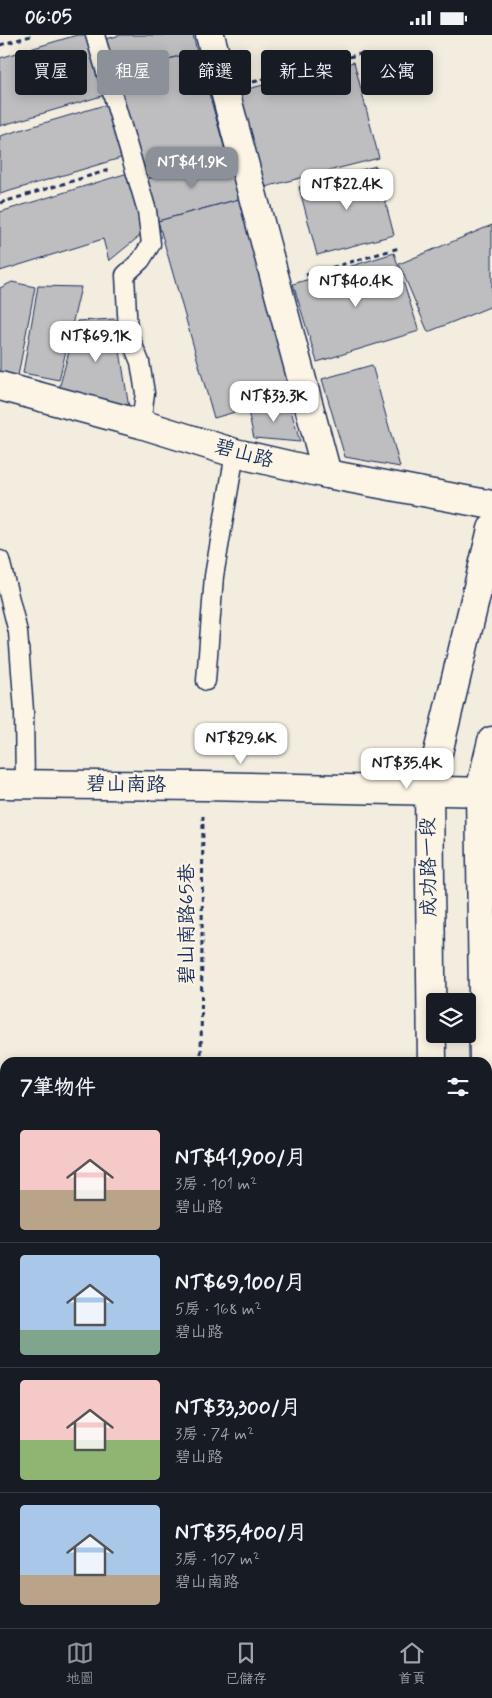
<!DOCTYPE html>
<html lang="zh-TW">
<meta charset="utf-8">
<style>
body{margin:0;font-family:Mynerve,"LXGW WenKai TC",sans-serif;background:#20242c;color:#f1f3f6;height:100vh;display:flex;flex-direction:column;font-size:19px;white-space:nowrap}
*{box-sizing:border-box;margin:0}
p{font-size:16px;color:#9ea1a6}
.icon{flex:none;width:28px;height:28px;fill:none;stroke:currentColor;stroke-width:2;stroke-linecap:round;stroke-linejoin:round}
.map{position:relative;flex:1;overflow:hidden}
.sheet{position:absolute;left:0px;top:1022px;width:492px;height:571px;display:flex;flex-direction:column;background:#171b24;border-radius:15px 15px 0 0;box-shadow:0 2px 12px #0003}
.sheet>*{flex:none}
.top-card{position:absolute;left:15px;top:15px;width:462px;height:45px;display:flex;gap:10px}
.tools{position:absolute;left:426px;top:958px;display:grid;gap:10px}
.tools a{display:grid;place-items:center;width:50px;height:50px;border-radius:5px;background:#171b24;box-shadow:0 2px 12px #0003;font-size:25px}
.price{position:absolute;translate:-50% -42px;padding:0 11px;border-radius:10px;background:#fff;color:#222;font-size:16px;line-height:32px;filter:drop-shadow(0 1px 2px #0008)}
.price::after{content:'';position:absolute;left:50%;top:30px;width:15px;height:11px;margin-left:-8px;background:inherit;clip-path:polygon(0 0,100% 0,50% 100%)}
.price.on{background:#8c9099;color:#fff}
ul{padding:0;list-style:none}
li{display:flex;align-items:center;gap:15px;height:125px;padding:0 20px}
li+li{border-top:1px solid #363941}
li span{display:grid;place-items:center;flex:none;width:140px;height:100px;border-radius:5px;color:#555}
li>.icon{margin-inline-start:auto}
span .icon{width:60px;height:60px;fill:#fffc;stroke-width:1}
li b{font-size:21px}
h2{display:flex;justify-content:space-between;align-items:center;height:60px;padding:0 20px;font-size:21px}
.pill{padding:0 18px;border-radius:5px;background:#171b24;box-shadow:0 2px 12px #0003;font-size:18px;line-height:45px}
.pill.on{background:#8c9099;color:#fff}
.status{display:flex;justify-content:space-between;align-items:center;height:35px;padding:0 25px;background:#171b24;direction:ltr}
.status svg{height:14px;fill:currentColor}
.dock{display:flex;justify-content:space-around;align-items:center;height:70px;border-top:1px solid #363941;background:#171b24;font-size:14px;color:#9ea1a6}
.dock a{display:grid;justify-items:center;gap:2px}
.dock .on{color:#8c9099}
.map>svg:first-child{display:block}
.building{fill:#bebec0;stroke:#1b2f5e}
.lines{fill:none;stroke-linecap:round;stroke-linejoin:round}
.service-casing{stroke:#1b2f5e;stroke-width:21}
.minor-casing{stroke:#1b2f5e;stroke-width:31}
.secondary-casing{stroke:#1b2f5e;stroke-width:31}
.primary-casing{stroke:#1b2f5e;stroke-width:31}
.path{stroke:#1b2f5e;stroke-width:3;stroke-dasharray:5 4;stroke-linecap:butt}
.service{stroke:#fcf5e5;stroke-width:18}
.minor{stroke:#fcf5e5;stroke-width:28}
.secondary{stroke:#fcf5e5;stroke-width:28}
.primary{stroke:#fcf5e5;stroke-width:28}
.labels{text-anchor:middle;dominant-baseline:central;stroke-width:4;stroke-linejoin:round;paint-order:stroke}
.street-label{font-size:20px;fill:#1b2f5e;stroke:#fcf5e5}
</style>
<div class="status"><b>06:05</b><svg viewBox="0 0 49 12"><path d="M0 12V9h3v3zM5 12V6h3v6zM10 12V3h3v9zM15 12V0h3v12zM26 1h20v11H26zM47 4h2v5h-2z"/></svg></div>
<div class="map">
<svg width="492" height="1593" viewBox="0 0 492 1593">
<rect width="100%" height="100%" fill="#f3ede0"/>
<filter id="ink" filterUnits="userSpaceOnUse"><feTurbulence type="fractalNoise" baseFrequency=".02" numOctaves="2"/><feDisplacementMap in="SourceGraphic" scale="10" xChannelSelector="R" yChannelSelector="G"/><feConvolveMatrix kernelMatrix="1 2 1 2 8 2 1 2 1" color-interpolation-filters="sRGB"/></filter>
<g filter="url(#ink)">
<g class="building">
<polygon points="77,0 88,0 105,60 0,91 0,23"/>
<polygon points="121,0 193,0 197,16 116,39 106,4"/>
<polygon points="197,16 227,122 146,144 116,39"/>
<polygon points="354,27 379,123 257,154 232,58"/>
<polygon points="108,69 124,122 0,159 0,101"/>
<polygon points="227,122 239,164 158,186 146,144"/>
<polygon points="376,131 394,200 317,220 299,152"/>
<polygon points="128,138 147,195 109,226 103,204 0,236 0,177"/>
<polygon points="239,164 295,360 214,383 158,186"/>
<polygon points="492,190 492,271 428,297 399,229"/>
<polygon points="394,218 419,296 317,327 293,249"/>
<polygon points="12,247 35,252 17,346 0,342 0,253"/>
<polygon points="38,251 81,252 59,345 23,338"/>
<polygon points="115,284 129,373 59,354 77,286"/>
<polygon points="372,330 400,432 345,422 322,344"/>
<polygon points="288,365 300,407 254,403 248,376"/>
</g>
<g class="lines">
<g class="service-casing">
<g id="service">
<polyline points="95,0 147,176 151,209 141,225 125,240 128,298 140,327 145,358 141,389"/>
<polyline points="0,525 18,597 24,676 25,749"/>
<polyline points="206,646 214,541 235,418"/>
<polyline points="0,1290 5,1290"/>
</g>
</g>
<g class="minor-casing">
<g id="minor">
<polyline points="210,0 327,439"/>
<polyline points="0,351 141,389 235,418 327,439 492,470"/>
<polyline points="432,1028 429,755 492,494"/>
<polyline points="438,1589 438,1593"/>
</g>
</g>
<g class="secondary-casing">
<polyline id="secondary" points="0,749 203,751 492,757"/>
</g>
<g class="primary-casing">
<g id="primary">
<polyline points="484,1028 480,756 492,706"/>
<polyline points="488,1292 492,1593"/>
</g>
</g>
<g class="path">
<polyline points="0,10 34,0"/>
<polyline points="253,47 364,18"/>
<polyline points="0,168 109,135"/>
<polyline points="306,240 399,213"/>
<polyline points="201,1028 203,781"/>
<polyline points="208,1589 208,1593"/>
</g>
<use href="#service" class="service"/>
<use href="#minor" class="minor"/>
<use href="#secondary" class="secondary"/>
<use href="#primary" class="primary"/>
</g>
</g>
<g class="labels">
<g class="street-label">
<text transform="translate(244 419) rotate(15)">碧山路</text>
<text transform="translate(126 750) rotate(1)">碧山南路</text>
<text transform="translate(429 832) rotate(-91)">成功路一段</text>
<text transform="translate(187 889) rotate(-90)">碧山南路65巷</text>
</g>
</g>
</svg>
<div class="tools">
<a><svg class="icon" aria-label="layers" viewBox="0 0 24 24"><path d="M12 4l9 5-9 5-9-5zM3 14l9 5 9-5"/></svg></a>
</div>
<b class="price on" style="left:192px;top:154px">NT$41.9K</b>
<b class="price" style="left:347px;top:176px">NT$22.4K</b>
<b class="price" style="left:356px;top:273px">NT$40.4K</b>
<b class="price" style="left:96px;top:328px">NT$69.1K</b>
<b class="price" style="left:274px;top:388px">NT$33.3K</b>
<b class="price" style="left:241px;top:730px">NT$29.6K</b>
<b class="price" style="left:407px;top:755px">NT$35.4K</b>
<div class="top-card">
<a class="pill">買屋</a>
<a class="pill on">租屋</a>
<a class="pill">篩選</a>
<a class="pill">新上架</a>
<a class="pill">公寓</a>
</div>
<section class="sheet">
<h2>7筆物件<svg class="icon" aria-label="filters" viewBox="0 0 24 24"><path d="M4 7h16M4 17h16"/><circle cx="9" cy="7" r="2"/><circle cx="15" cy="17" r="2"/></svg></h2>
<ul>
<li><span style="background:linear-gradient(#f6c9c9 60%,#b9a48a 0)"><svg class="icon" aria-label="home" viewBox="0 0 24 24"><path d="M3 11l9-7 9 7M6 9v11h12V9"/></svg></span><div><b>NT$41,900/月</b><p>3房 · 101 m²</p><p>碧山路</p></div></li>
<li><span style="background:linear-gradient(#a9c7e8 75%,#7fa58c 0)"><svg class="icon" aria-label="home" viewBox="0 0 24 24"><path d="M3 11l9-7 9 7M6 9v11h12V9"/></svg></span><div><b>NT$69,100/月</b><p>5房 · 168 m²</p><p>碧山路</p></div></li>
<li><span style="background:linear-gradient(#f6c9c9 60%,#8fb573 0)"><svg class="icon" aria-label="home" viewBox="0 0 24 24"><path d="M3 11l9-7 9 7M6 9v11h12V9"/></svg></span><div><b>NT$33,300/月</b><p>3房 · 74 m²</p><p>碧山路</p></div></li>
<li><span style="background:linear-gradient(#a9c7e8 70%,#b9a48a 0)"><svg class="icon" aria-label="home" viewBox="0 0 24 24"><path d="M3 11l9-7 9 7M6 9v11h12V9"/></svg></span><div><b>NT$35,400/月</b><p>3房 · 107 m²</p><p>碧山南路</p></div></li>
</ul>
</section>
</div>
<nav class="dock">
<a class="on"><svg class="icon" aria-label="map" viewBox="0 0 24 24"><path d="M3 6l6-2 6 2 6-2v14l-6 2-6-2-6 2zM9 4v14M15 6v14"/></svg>地圖</a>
<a><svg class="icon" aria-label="saved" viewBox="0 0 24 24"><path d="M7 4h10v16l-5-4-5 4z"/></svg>已儲存</a>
<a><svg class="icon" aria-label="home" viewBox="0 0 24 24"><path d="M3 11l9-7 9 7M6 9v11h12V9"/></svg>首頁</a>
</nav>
